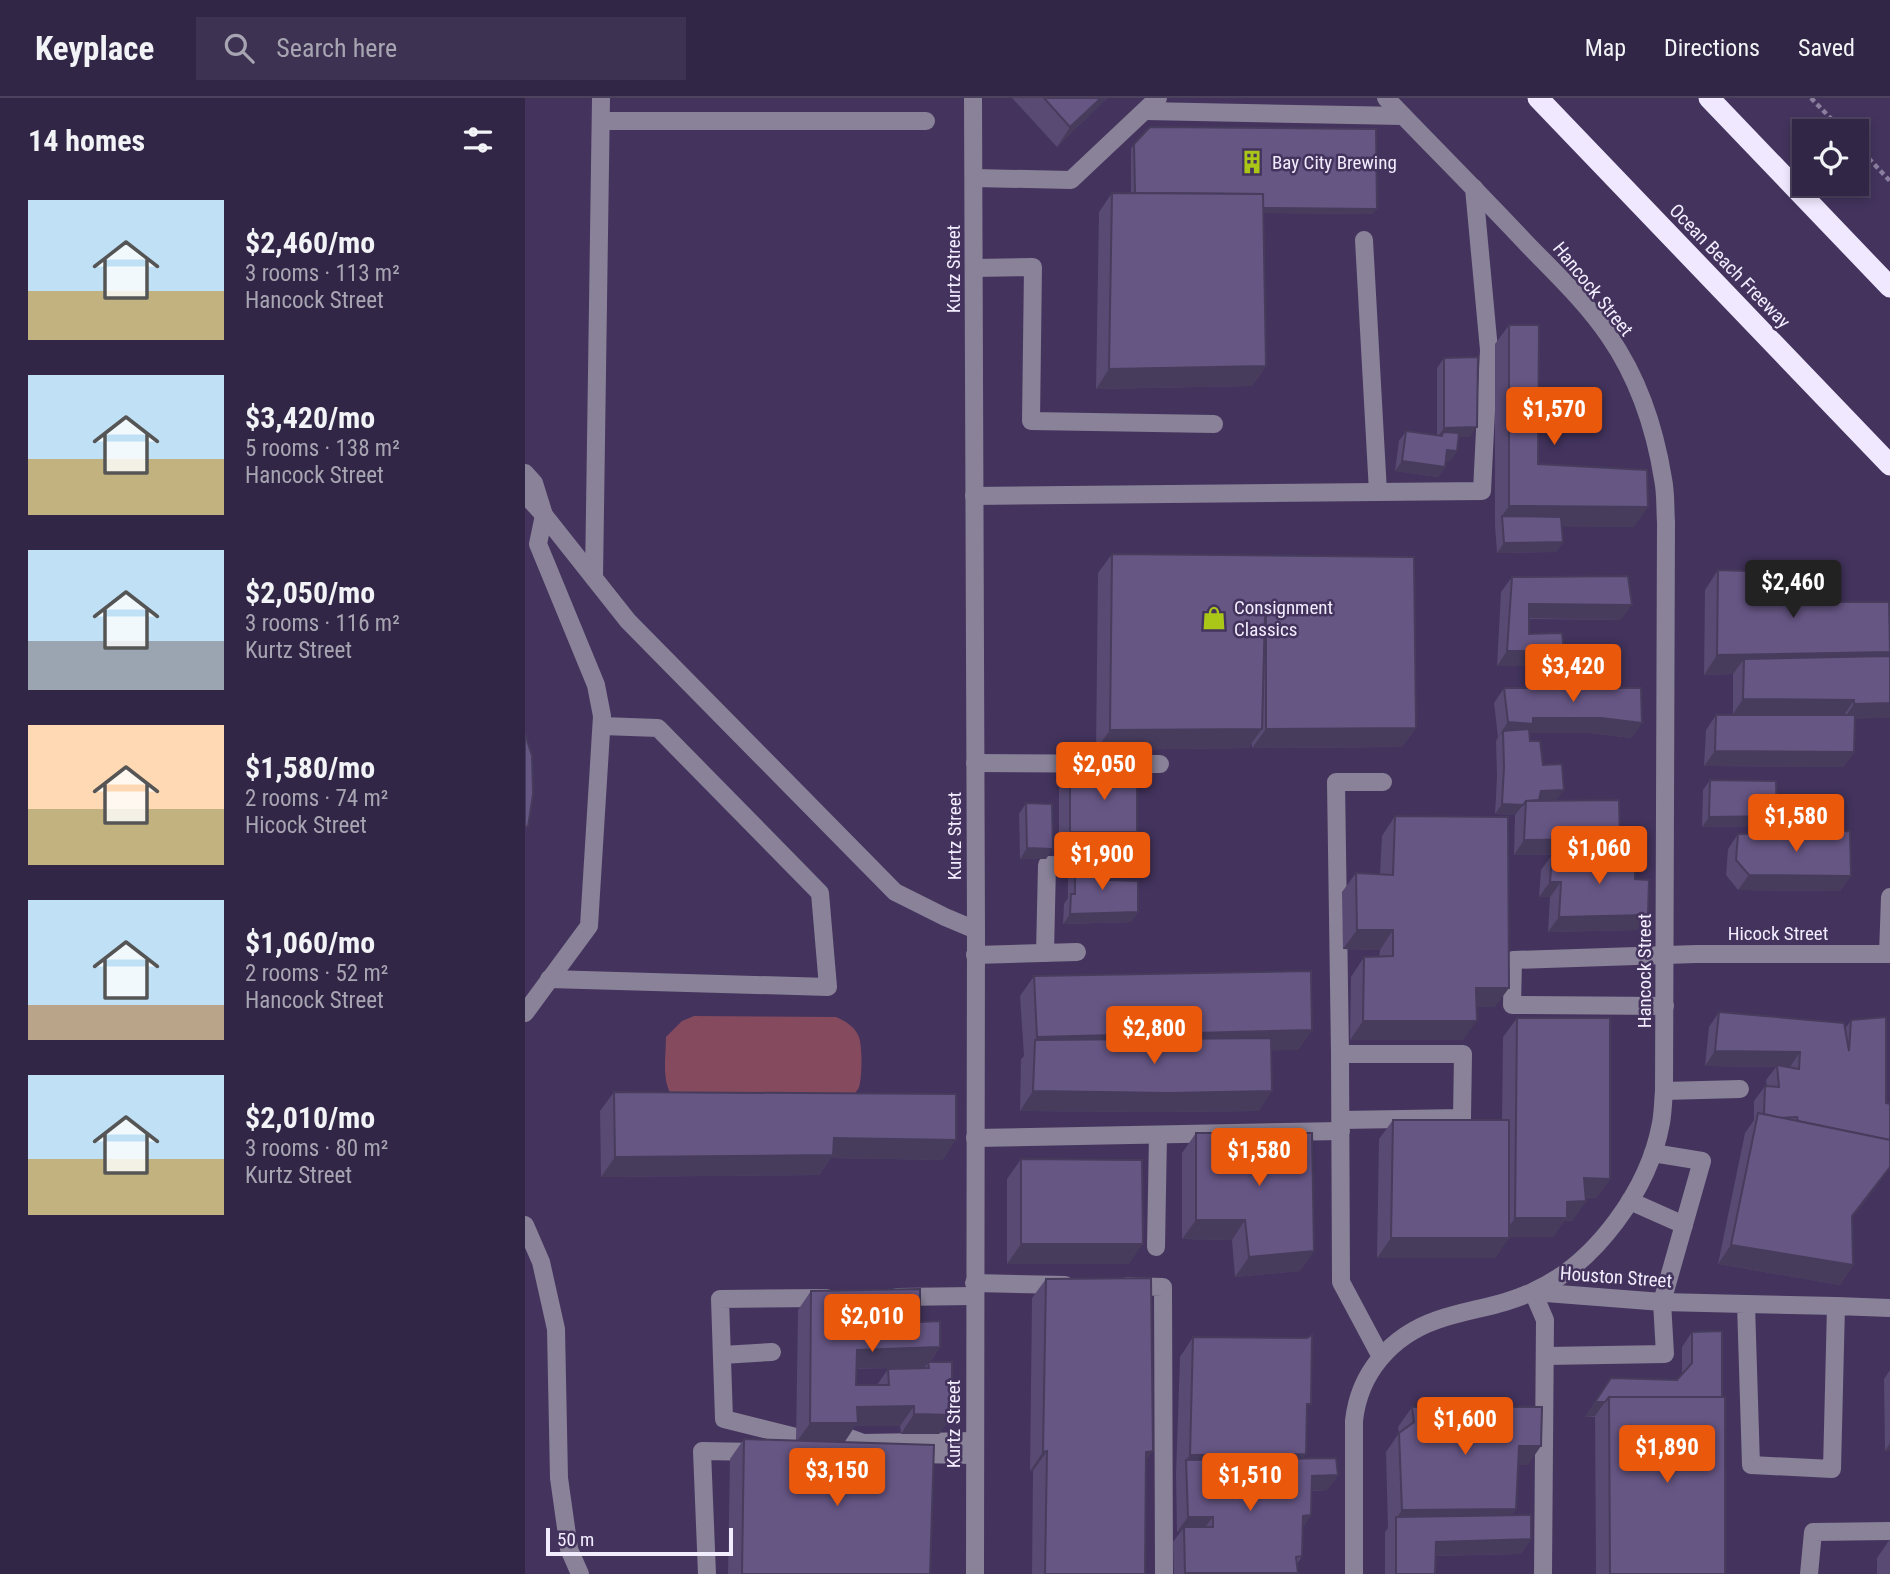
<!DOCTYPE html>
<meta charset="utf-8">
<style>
body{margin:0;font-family:"Roboto Condensed",sans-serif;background:#3d3251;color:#f1f3f6;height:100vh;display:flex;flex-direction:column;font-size:26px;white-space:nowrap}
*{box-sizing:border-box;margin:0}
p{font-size:23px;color:#a8a5b3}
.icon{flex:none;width:38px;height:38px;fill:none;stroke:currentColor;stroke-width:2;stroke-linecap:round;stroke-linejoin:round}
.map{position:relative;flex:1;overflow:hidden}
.details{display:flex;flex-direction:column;background:#322646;width:525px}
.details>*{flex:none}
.controls{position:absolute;left:1267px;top:21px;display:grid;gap:14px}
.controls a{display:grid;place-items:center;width:77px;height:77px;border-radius:0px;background:#322646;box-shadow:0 4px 10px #0003,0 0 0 2px #4d435f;font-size:35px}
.scale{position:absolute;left:21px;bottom:18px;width:187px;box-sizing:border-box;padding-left:7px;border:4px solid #f2edfe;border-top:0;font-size:19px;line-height:24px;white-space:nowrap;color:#f2edfe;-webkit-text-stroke:5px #43335d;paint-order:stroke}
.price{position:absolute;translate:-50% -60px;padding:0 16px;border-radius:7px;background:#ea580c;color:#fff;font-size:23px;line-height:46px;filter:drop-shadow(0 2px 4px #0008)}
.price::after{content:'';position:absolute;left:50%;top:42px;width:21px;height:16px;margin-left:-10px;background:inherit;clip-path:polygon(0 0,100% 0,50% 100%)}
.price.selected{background:#222;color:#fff}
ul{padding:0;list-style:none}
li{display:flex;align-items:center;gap:21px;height:175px;padding:0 28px}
li span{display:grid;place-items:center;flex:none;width:196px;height:140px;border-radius:0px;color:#555}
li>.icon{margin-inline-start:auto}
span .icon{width:84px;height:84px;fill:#fffc;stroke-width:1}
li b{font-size:30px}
h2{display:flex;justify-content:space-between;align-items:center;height:84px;padding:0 28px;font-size:30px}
header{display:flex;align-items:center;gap:42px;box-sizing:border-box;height:98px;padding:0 35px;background:#322646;border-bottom:2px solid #4d435f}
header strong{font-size:33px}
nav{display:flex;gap:38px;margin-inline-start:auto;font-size:24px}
.search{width:490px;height:63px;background:#3d3251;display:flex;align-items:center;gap:18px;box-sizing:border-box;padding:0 24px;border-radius:0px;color:#a8a5b3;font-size:26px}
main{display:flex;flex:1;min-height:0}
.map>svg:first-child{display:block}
.green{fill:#854a5d}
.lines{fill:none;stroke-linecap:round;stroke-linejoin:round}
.path{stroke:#8b7f9f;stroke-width:4.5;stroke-dasharray:5 3.5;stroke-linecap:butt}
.minor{stroke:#898298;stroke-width:18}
.highway{stroke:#efe8fe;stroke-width:21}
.wall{fill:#584a72;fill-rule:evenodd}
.shaded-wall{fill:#473c5c}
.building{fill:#665684;stroke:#473c5c;stroke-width:2}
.labels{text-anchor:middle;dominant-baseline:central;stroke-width:5;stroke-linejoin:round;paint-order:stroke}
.poi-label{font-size:19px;fill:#f2edfe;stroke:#43335d;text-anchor:start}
.street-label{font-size:19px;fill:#f2edfe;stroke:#43335d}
</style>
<header>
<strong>Keyplace</strong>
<div class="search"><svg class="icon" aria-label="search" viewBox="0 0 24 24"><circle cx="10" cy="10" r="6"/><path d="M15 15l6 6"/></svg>Search here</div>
<nav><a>Map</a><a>Directions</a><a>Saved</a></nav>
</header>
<main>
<section class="details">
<h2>14 homes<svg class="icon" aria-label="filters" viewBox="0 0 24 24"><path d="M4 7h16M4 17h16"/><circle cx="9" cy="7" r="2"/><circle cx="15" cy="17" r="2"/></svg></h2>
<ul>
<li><span style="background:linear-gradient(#bfe0f5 65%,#c2b280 0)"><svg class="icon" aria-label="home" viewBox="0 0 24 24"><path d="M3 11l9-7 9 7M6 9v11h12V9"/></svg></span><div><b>$2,460/mo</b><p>3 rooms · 113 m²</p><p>Hancock Street</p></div></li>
<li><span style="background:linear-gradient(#bfe0f5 60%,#c2b280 0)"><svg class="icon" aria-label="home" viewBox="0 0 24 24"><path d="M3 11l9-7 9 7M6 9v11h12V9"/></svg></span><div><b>$3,420/mo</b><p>5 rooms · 138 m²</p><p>Hancock Street</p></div></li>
<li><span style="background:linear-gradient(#bfe0f5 65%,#9aa5b1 0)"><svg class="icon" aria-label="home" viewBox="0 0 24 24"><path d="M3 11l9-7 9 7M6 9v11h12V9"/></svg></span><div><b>$2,050/mo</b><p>3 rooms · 116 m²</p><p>Kurtz Street</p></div></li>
<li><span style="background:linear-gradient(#ffd9b3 60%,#c2b280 0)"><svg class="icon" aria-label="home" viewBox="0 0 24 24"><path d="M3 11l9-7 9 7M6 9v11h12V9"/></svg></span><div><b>$1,580/mo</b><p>2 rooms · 74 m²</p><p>Hicock Street</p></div></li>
<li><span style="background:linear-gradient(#bfe0f5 75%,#b9a48a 0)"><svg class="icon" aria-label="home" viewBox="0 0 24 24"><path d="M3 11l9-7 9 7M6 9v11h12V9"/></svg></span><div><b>$1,060/mo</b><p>2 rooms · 52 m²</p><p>Hancock Street</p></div></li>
<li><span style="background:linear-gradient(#bfe0f5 60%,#c2b280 0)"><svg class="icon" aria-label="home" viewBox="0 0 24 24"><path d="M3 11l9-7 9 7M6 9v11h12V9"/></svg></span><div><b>$2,010/mo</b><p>3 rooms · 80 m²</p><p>Kurtz Street</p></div></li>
</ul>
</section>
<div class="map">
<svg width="1365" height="1476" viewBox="0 0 1365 1476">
<rect width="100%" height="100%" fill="#43335d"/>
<path class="green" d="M 169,918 L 311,919 C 320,923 329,928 333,937 C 338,945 337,981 334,989 C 333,992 329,996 327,999 L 148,999 C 136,983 141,959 141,939 L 157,923 Z"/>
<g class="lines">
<g class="path">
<polyline points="1286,0 1318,33"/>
<polyline points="1332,48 1365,83"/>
</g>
<g class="minor">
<polyline points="448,0 451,832 450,1476"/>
<polyline points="620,13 878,18"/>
<polyline points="76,23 401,23"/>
<polyline points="449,80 546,82 633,0"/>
<polyline points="839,142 853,394"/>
<polyline points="449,170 508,169 506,323 689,326"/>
<polyline points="0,375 9,385 19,417 13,446 71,587 77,618 64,828 0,915"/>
<polyline points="0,396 19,417 103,523 370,794 420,819 451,832"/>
<polyline points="449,398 957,393 964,252 949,90"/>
<polyline points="69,480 76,0"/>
<polyline points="450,665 635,666"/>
<polyline points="520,855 522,767 585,768"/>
<polyline points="1363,856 1365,799"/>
<polyline points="450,857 552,854"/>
<polyline points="24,881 303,889 295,795 133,630 77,628"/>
<polyline points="1140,908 987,907 988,862 1171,856 1365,856"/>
<polyline points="815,956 811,684 858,684"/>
<polyline points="1139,993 1215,991"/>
<polyline points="816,1022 937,1020 938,956 815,956 816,1184 856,1259"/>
<polyline points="450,1040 816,1033"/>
<polyline points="1105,1103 1159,1127"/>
<polyline points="0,1127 16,1164 31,1231 34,1380 44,1451 55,1476"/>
<polyline points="631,1149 633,1037"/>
<polyline points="449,1185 540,1187"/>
<polyline points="603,1188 638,1189 639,1476"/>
<polyline points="372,1199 449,1198"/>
<polyline points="1221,1206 1311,1208"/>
<polyline points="197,1257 247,1254"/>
<polyline points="1021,1258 1140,1256 1137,1204 1177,1063 1128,1055"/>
<polyline points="319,1338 338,1345 450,1343"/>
<polyline points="271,1339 199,1321 195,1201 302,1200"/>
<polyline points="386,1356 449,1357"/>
<polyline points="182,1476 177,1353 233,1354"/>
<path d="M 829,1476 L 829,1323 C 834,1275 866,1238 912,1222 C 944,1211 978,1208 1009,1193 C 1071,1165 1124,1091 1136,1025 C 1138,1014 1138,1003 1139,993 L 1141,424 C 1140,410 1141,395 1138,381 C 1130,331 1113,280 1084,238 C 1061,204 1030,175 1002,146 C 956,97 908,49 861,0"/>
<polyline points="1018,1476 1020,1222 1008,1194 1137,1204 1221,1206 1226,1367 1307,1371 1311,1208 1365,1210"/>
<polyline points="1284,1476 1288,1434 1365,1433"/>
</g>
<g class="highway">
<polyline points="1013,0 1365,367"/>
<polyline points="1184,0 1365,189"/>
</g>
</g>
<g class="wall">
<polygon points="487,0 582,0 532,49"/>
<polygon points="609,46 848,116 738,115 741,268 727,288 571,291 574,114 587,95 606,95 606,51"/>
<polygon points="984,227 1013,366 1109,429 1037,428 1038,444 1031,454 972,455 970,428 970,246"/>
<polygon points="919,260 945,339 933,339 932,353 925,363 920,363 920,369 913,379 870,373 874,343 881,333 912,338 912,270"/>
<polygon points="587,456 889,459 891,630 877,649 727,650 727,645 723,650 571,652 573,475"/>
<polygon points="1193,472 1364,558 1330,620 1329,654 1318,669 1179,668 1181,632 1191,617 1319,617 1208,616 1208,576 1179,577 1180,492"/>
<polygon points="987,479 1096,522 1004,521 1004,536 1029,568 972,568 976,494"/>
<polygon points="979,590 1107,640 1065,635 1004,635 1005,643 1018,667 1032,702 1095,741 1084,756 989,757 990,717 970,716 972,679 971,643 973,639 969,605"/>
<polygon points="545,676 602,749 534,749 534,690"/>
<polygon points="1185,682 1245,728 1177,729 1178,692"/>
<polygon points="501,705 521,761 495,761 494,716"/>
<polygon points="870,718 970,909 952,909 938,942 825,942 826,879 839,859 854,859 855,852 818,851 817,794 831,775 855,776 857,738"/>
<polygon points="1213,736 1326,778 1315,793 1213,792 1201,777 1203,751"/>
<polygon points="1027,757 1112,832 1023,834 1025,799 1014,799 1016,772"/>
<polygon points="550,768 585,782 613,814 606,824 538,826 539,806 543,800 543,778"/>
<polygon points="509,878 787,932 773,952 746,952 734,1013 632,1014 495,1013 496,961 499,958 495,898"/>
<polygon points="1194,914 1320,931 1326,922 1357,1081 1327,1120 1328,1167 1315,1187 1193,1166 1220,1035 1229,1022 1229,1003 1240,988 1242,988 1241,982 1251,969 1180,968 1184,929"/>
<polygon points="992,920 1085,1081 1071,1100 1061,1100 1061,1103 1047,1123 1039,1123 1028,1139 984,1139 970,1160 852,1160 854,1041 868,1022 977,1022 978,939"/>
<polygon points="89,994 418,1062 306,1060 294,1077 76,1079 75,1013"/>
<polygon points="671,1035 789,1153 775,1173 710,1179 707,1142 657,1141 657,1055"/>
<polygon points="496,1061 604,1166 482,1166 482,1081"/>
<polygon points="521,1181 621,1362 620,1476 507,1476 508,1373 505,1373 507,1200"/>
<path d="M 286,1193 L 415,1249 L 405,1264 L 427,1317 L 414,1336 L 376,1336 L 375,1328 L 330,1328 L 319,1344 L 405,1476 L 203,1476 L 205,1361 L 219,1341 L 271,1343 L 273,1212 ZM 400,1269 L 399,1270 L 363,1271 L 352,1287 L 331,1287 L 331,1271 Z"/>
<polygon points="1167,1234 1197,1299 1200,1476 1071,1476 1070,1319 1060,1319 1086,1280 1152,1282 1157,1277 1157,1249"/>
<polygon points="668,1239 782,1312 778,1360 813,1377 802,1392 787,1393 786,1417 778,1429 777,1458 772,1466 772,1476 649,1476 648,1444 656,1433 652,1434 651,1377 655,1259"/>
<polygon points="1365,1272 1365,1353 1360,1353 1359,1281"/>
<polygon points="887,1309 1003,1367 993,1367 991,1411 986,1418 1006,1441 996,1456 910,1458 909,1476 860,1476 860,1434 863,1430 861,1354 874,1335 873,1329"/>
<polygon points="1365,1441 1365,1476 1352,1476 1352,1460"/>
</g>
<g class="shaded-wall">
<polygon points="576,0 582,0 532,49 545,29"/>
<polygon points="610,109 852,111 848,116 607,114"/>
<polygon points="741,268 727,288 571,291 584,271"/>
<polygon points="952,329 945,339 917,340 918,334 914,340 912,340 919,330"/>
<polygon points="922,352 932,353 925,363 915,362"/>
<polygon points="877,363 920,369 913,379 870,373"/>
<polygon points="984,408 1123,409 1109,429 978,428 977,418"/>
<polygon points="1038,444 1031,454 972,455 979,445"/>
<polygon points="1004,506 1107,507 1096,522 993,520"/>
<polygon points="982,553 1039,553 1029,568 972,568"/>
<polygon points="1365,554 1365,557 1353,573 1219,561 1208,576 1179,577 1192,557"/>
<polygon points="1218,601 1329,602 1319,617 1208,616"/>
<polygon points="1365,605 1365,620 1319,621 1329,606"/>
<polygon points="1008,620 1076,620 1117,625 1107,640 1065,635 1001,635 978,633 973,639 983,624"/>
<polygon points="891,630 877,649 727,650 741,631"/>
<polygon points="737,631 723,650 571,652 585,632"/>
<polygon points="1190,653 1329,654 1318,669 1179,668"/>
<polygon points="1039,692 1032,702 1009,703 1016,693"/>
<polygon points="977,706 998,707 990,717 970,716"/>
<polygon points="1252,718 1245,728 1177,729 1184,719"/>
<polygon points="545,734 612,734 602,749 534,749"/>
<polygon points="1095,741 1084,756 989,757 999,742"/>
<polygon points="502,750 528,751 521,761 495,761"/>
<polygon points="1224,777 1326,778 1315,793 1213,792"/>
<polygon points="1025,784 1036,784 1025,799 1014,799"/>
<polygon points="613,814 606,824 538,826 545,816"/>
<polygon points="1123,817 1112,832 1023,834 1034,819"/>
<polygon points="832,832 868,832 855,852 818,851"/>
<polygon points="951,890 984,890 970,909 937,909"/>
<polygon points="838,923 952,923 938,942 825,942"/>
<polygon points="787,932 773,952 510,958 510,942 512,939"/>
<polygon points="1190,953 1275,954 1265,969 1180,968"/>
<polygon points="508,993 747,993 734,1013 632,1014 495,1013"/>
<polygon points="309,1040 431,1042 418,1062 306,1060 294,1077 76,1079 90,1059"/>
<polygon points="1365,1070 1357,1081 1314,1137 1327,1118"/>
<polygon points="1059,1080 1085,1081 1071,1100 1045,1099"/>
<polygon points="1061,1103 1047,1123 1039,1123 1028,1139 977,1139 990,1120 1042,1104"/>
<polygon points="671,1122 720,1122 707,1142 657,1141"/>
<polygon points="866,1140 984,1140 970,1160 852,1160"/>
<polygon points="496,1146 618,1146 604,1166 482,1166"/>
<polygon points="1206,1147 1328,1167 1315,1187 1193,1166"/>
<polygon points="789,1153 775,1173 710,1179 724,1159"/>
<polygon points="415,1249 403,1266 403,1264 400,1269 318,1271 332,1252"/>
<polygon points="1070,1304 1080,1304 1070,1318 1060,1319"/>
<polygon points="351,1308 389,1308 375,1328 330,1328 319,1345 271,1345 285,1325 332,1309"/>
<polygon points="389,1316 427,1317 414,1336 376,1336"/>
<polygon points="1365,1345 1365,1353 1360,1353"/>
<polygon points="994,1348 1016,1348 1003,1367 980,1367"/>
<polygon points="522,1353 508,1373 505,1373 518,1354"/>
<polygon points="628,1353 614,1373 621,1354"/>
<polygon points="781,1356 768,1376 661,1362 665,1357"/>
<polygon points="813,1377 802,1392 777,1393 787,1378"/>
<polygon points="991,1411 977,1431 871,1421 877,1412"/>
<polygon points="786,1417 776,1432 778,1418"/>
<polygon points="663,1419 688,1419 677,1433 659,1429 656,1434 652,1434"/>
<polygon points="1006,1441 996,1456 900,1458 911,1444"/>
<polygon points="660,1475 773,1475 660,1476"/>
</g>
<g class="building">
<polygon points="519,0 576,0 545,29"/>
<polygon points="625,29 851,31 852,111 738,110 738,96 610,95 609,46"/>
<polygon points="587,95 738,96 741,268 584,271"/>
<polygon points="984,227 1014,227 1013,366 1122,372 1123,409 984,408"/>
<polygon points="953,259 952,329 919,330 919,260"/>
<polygon points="881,333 917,338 918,334 934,335 932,353 922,352 920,369 877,363"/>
<polygon points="977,418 1036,419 1038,444 979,445"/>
<polygon points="587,456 889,459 891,630 741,631 741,515 740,515 737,631 585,632"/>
<polygon points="1193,472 1254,474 1255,504 1364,504 1365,554 1192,557"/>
<polygon points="1103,478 1107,507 1004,506 1004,536 1037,535 1039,553 982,553 987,479"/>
<polygon points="1365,558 1365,605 1329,606 1329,602 1218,601 1219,561"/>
<polygon points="979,590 1116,590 1117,625 1076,620 1008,620 1008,626 983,624"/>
<polygon points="1191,617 1330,617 1329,654 1190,653"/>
<polygon points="1004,631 1005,643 1015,643 1018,667 1037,666 1039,692 1016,693 1014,702 1001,703 998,707 977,706 979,669 978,633"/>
<polygon points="0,636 7,658 8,696 3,729 0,728"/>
<polygon points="612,674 612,734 545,734 545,676"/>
<polygon points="1185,682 1251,683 1252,718 1184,719"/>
<polygon points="1094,702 1095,741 999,742 1001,703"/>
<polygon points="501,705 527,706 528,751 502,750"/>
<polygon points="870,718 983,719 984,890 951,890 952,923 838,923 839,859 868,858 868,832 832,832 831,775 868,777"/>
<polygon points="1325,733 1326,778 1224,777 1211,762 1213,736"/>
<polygon points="1027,757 1110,758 1110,781 1124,782 1123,817 1034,819 1036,784 1025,784"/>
<polygon points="585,767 585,782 613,783 613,814 545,816 546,796 550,796 550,768"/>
<polygon points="786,873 787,932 512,939 509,878"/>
<polygon points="1194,914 1319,925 1324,953 1326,922 1361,919 1361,1005 1365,1006 1365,1042 1273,1023 1272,1019 1255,1020 1239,1016 1240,988 1254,989 1252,967 1274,971 1275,954 1190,953"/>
<polygon points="992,920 1085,920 1085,1081 1059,1080 1061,1103 1042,1104 1042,1120 990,1120"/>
<polygon points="746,940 747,993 645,995 508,993 510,942"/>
<polygon points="89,994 431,996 431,1042 309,1040 308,1057 90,1059"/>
<polygon points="1233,1015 1365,1042 1365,1069 1327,1118 1328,1167 1206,1147"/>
<polygon points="868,1022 984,1022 984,1140 866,1140"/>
<polygon points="671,1035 787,1035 789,1153 724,1159 720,1122 671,1122"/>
<polygon points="496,1061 617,1062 618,1146 496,1146"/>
<polygon points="626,1180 628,1353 621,1354 620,1476 520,1476 522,1353 518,1354 521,1181"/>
<polygon points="395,1191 395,1224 415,1223 415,1249 332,1252 331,1287 364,1287 363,1271 404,1270 403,1264 427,1264 427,1317 389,1316 389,1308 332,1309 333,1325 285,1325 286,1193"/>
<polygon points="1197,1233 1197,1299 1084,1299 1080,1304 1070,1304 1086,1280 1152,1282 1167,1265 1167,1234"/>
<polygon points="787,1237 786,1306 782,1306 781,1356 665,1357 668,1239 782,1240"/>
<polygon points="1084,1299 1200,1299 1200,1476 1085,1476"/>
<polygon points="887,1309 1017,1309 1016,1348 994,1348 991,1411 877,1412 874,1335 889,1324"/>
<polygon points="219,1341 409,1347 405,1476 217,1476"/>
<polygon points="811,1360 813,1377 787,1378 786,1417 778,1418 777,1458 771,1459 773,1475 660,1475 659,1429 688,1429 688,1419 663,1419 661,1362"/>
<polygon points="1006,1417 1006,1441 911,1444 910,1476 871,1476 871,1419"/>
</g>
<defs>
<g id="building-bare" transform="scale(1.89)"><path d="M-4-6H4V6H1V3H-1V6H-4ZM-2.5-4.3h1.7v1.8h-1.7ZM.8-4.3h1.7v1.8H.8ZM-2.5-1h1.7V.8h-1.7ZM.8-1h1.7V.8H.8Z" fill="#aac718" stroke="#43335d" stroke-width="2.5" paint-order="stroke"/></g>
<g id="shop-bare" transform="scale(1.89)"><path d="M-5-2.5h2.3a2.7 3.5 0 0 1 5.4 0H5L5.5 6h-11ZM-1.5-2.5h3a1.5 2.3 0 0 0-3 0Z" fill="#aac718" stroke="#43335d" stroke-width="2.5" paint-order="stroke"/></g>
</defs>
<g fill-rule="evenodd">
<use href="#building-bare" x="727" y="64"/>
<use href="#shop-bare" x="689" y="520"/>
</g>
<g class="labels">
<g class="poi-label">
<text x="747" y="64">Bay City Brewing</text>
<text x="709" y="509">Consignment<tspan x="709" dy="22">Classics</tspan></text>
</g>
<g class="street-label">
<text transform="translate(1205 168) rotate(46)">Ocean Beach Freeway</text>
<text transform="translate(428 171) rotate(-90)">Kurtz Street</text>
<text transform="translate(1068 191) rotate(51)">Hancock Street</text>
<text transform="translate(429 738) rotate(-90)">Kurtz Street</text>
<text x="1253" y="835">Hicock Street</text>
<text transform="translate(1119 873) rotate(-90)">Hancock Street</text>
<text transform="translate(1091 1179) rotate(4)">Houston Street</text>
<text transform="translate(428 1326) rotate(-90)">Kurtz Street</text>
</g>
</g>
</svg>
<div class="controls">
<a><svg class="icon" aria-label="locate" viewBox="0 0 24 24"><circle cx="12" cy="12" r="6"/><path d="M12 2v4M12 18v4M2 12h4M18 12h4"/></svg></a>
</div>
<div class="scale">50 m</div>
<b class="price" style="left:1029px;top:349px">$1,570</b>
<b class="price selected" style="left:1268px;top:522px">$2,460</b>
<b class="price" style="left:1048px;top:606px">$3,420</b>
<b class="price" style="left:579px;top:704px">$2,050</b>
<b class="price" style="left:1271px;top:756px">$1,580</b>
<b class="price" style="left:1074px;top:788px">$1,060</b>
<b class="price" style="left:577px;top:794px">$1,900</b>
<b class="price" style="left:629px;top:968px">$2,800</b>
<b class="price" style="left:734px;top:1090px">$1,580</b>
<b class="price" style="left:347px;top:1256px">$2,010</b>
<b class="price" style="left:940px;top:1359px">$1,600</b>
<b class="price" style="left:1142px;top:1387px">$1,890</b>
<b class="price" style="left:312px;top:1410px">$3,150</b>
<b class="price" style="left:725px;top:1415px">$1,510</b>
</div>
</main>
